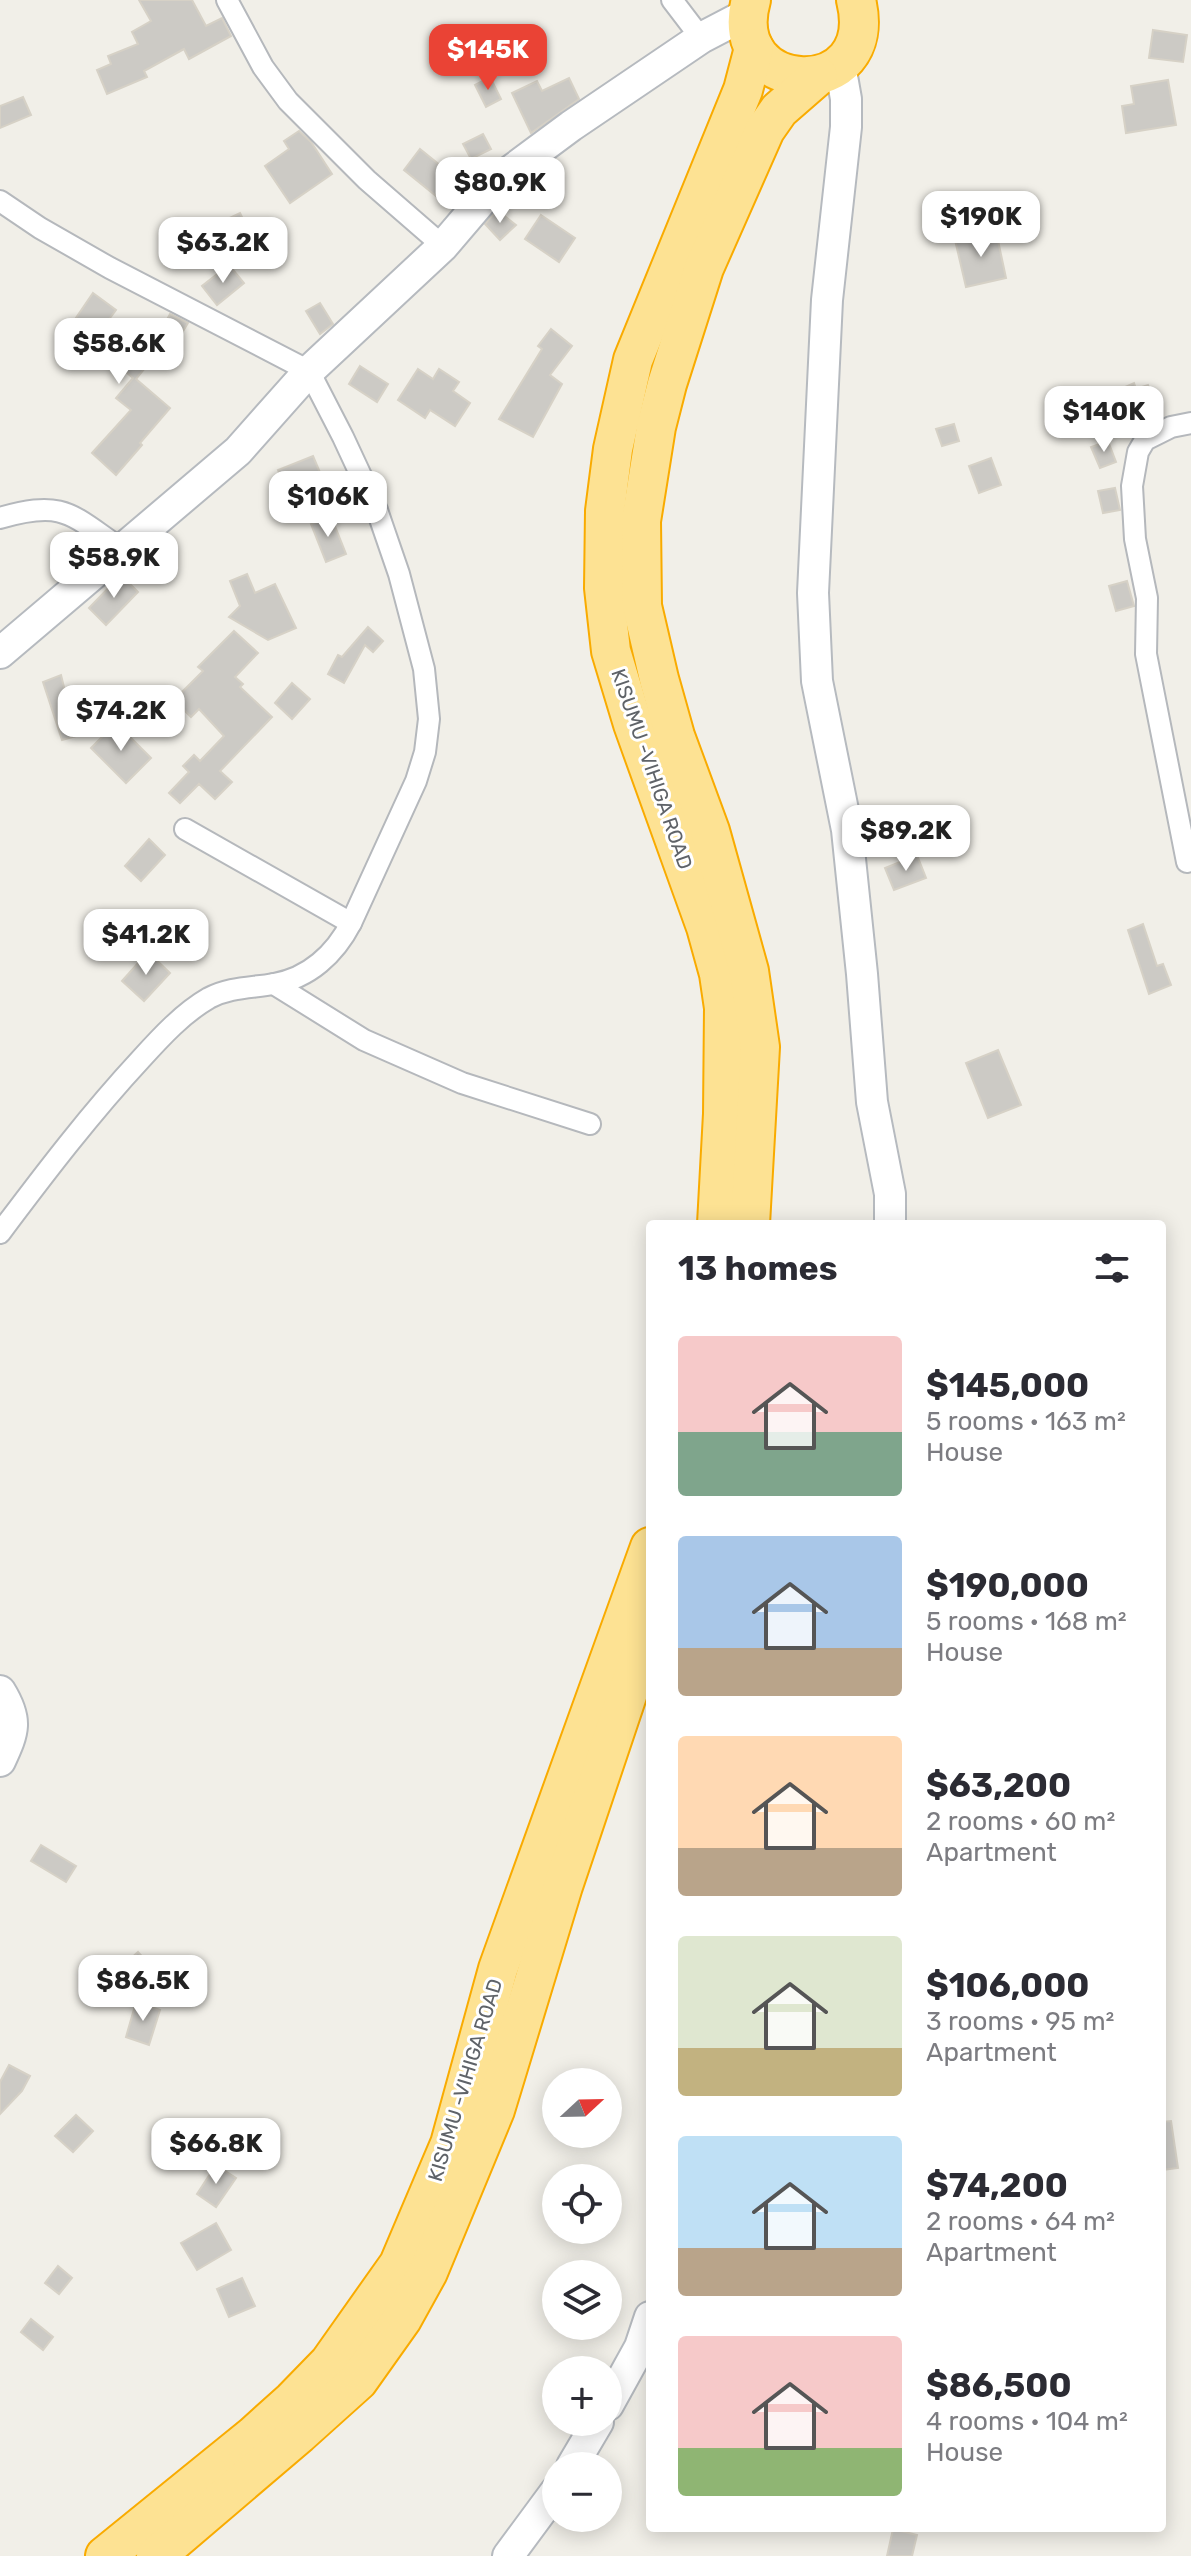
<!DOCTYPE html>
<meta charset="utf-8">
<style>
body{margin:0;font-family:Rubik,sans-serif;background:#f2f2f3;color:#2b2b33;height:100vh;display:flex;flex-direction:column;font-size:30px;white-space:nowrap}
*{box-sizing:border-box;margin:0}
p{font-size:26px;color:#7c7c81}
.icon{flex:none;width:44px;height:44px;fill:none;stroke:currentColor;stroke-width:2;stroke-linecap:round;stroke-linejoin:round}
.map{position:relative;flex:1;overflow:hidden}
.side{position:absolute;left:646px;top:1220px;width:520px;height:1312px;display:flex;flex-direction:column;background:#fff;border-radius:8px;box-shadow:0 4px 20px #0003}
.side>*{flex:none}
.needle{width:52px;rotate:68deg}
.tools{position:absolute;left:542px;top:2068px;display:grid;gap:16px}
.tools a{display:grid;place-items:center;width:80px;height:80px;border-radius:50%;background:#fff;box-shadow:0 4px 20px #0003;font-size:40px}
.price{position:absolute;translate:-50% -68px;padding:0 18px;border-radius:16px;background:#fff;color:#222;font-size:26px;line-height:52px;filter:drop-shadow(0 2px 4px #0008)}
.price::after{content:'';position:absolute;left:50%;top:48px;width:24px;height:18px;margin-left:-12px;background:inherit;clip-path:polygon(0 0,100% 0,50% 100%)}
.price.active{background:#ea4335;color:#fff}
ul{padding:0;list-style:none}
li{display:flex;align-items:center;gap:24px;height:200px;padding:0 32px}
li span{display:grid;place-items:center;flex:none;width:224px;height:160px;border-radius:8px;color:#555}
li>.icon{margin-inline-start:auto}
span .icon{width:96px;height:96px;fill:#fffc;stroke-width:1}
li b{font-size:34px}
h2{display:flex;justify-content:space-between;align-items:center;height:96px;padding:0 32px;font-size:34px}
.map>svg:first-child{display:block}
.building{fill:#cccac5;stroke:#d6d1c6;stroke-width:2}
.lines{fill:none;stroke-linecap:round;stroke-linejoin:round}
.street-casing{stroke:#b5b8bc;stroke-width:24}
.secondary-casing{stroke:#b6babf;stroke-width:34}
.highway-casing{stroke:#f9ab00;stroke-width:42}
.street{stroke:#fff;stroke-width:20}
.secondary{stroke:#fff;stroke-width:30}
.highway{stroke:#fde293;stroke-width:38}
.labels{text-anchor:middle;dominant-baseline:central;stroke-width:6;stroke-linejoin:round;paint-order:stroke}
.street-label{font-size:20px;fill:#5f6368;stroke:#fff}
</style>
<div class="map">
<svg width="1191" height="2556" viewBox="0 0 1191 2556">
<rect width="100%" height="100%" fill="#f1efe8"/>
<g class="building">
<polygon points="139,0 192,0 206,26 222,18 231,36 189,59 184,49 144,71 147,77 107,94 97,70 111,64 108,56 138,44 132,32 151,21"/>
<polygon points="1153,30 1187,35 1183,62 1149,58"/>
<polygon points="490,77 501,99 486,107 475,85"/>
<polygon points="569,78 579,99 531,133 512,93 537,81 542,91"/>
<polygon points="1168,80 1176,125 1126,133 1122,106 1134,104 1131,86"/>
<polygon points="23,97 31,115 0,128 0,106"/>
<polygon points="299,131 311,142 332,174 290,203 265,166 289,149 284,141"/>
<polygon points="483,134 491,149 471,159 463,144"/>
<polygon points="420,149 462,183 446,204 404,170"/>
<polygon points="497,210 516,225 500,240 485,224"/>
<polygon points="240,213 258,251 240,260 221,222"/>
<polygon points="541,215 575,238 559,262 525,239"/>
<polygon points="996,231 1006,278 966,287 955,240"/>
<polygon points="229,265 244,283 217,305 202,286"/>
<polygon points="93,293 116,310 107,322 121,332 113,342 145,368 136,379 170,408 140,443 142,445 116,475 92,453 131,410 116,398 133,378 105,354 103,357 67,331"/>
<polygon points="320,303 333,324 320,334 306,311"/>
<polygon points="170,314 188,323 174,346 158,336"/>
<polygon points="551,329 572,346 550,375 562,384 533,437 499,419 542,349 538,346"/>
<polygon points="360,366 388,384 377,402 349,384"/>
<polygon points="418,369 433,379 439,369 459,382 453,391 470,403 455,426 430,410 425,418 398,400"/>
<polygon points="1134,383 1136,389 1148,385 1154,402 1139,407 1139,410 1066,415 1066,413"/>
<polygon points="954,424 959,441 942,446 936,429"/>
<polygon points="1108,441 1116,462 1100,468 1091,447"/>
<polygon points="313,456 324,482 289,497 278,470"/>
<polygon points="991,458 1001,485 979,493 969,466"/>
<polygon points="1115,488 1120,510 1103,513 1098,491"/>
<polygon points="331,516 346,554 326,562 311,524"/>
<polygon points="247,574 255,593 275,584 296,628 268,640 229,617 240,606 230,581"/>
<polygon points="121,575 138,592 106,625 89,608"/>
<polygon points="1127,581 1134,606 1116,611 1109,586"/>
<polygon points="368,627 383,641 373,652 365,645 344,683 328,674 338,655 342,657"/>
<polygon points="234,631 258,653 235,677 243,684 240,687 272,717 220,771 232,782 215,799 199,784 180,803 169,793 189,772 183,766 194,755 200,761 224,736 199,709 191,717 174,700 203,671 198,667"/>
<polygon points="61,675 76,736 62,740 43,682"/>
<polygon points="292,683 310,699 292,719 275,703"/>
<polygon points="116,723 151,758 126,783 91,748"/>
<polygon points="149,839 165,855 141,881 125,866"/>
<polygon points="917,855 926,878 894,890 885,868"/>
<polygon points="1143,924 1157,966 1163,964 1171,985 1149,994 1128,930"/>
<polygon points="148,952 170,973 144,1001 122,981"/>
<polygon points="998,1050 1021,1105 988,1118 966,1063"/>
<polygon points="41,1845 76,1866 66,1882 31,1861"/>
<polygon points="138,1952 153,1969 122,1998 113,1977 103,1994 83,1981 96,1960 116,1972"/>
<polygon points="136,2002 160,2010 149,2045 126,2037"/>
<polygon points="9,2065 30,2076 22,2091 0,2114 0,2082"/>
<polygon points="76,2115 93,2131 73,2152 55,2136"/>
<polygon points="1171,2121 1178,2168 1162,2170 1162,2122"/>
<polygon points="216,2165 236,2178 216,2207 197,2194"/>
<polygon points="216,2223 231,2250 197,2270 181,2243"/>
<polygon points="58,2266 72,2278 59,2294 45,2283"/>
<polygon points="242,2278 255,2306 229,2317 217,2289"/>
<polygon points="31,2319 53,2337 43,2350 21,2332"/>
<polygon points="893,2529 917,2535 912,2556 887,2556"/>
</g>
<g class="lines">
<g class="street-casing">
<g id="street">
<polyline points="227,0 263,67 288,101 367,180 443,246"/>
<polyline points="672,0 701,38"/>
<path d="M 0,201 L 40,228 L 110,268 L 309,371 L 343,437 L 377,510 L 399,574 L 424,669 L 429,719 L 425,752 L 416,781 L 351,923 C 335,954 309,978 274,984 C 251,988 230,987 209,998 C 183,1013 161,1037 141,1059 C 90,1114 45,1173 0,1233"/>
<path d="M 0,518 C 65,499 71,515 123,550"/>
<polyline points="185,829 351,923"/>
<polyline points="1187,862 1146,654 1147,598 1135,539 1132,486 1138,452 1145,440 1171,427 1191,423"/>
<polyline points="274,984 364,1040 462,1083 590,1124"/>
</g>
</g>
<g class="secondary-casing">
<g id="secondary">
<polyline points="840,65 846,99 846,127 827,300 813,593 817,681 847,830 862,974 872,1102 890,1194 890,1224"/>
<polyline points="0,653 238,451 309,371 443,246 501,178 571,126 701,38 747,14"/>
<path d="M 0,1691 C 18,1720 14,1731 0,1761"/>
<polyline points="608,2405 640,2347 650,2317"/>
<polyline points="572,2466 598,2422"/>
<polyline points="508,2556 556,2491"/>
</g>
</g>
<g class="highway-casing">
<g id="highway">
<path d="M 751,0 C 723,98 882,105 856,0"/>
<polyline points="717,1224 723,1114 724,1008 719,974 706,927 633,724 611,651 604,588 605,511 613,449 633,360 743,90 754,48"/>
<polyline points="750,1224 760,1047 749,971 710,831 675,736 659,679 642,606 641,521 656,427 667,384 704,268 765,130 779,110 818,76"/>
<polyline points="105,2556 253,2436 293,2400 329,2363 399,2264 450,2144 498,1969 650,1547"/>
<polyline points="156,2556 299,2434 358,2381 402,2319 428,2272 495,2110 563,1886 650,1627"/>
</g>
</g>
<use href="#street" class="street"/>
<use href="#secondary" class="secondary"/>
<use href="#highway" class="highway"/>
</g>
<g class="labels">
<g class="street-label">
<text transform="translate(652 769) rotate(71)">KISUMU -VIHIGA ROAD</text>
<text transform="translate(465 2080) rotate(-73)">KISUMU -VIHIGA ROAD</text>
</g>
</g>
</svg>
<div class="tools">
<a><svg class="needle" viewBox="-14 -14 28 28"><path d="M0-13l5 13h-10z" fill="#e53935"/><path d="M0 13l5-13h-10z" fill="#7c7c81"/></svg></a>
<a><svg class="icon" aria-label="locate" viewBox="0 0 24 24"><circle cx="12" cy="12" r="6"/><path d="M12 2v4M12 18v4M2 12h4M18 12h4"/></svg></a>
<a><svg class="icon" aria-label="layers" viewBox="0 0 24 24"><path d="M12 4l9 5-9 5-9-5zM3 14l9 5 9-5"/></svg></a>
<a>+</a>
<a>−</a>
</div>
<b class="price active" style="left:488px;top:92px">$145K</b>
<b class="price" style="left:500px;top:225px">$80.9K</b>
<b class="price" style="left:981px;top:259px">$190K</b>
<b class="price" style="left:223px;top:285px">$63.2K</b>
<b class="price" style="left:119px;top:386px">$58.6K</b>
<b class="price" style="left:1104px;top:454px">$140K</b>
<b class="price" style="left:328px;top:539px">$106K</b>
<b class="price" style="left:114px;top:600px">$58.9K</b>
<b class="price" style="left:121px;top:753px">$74.2K</b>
<b class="price" style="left:906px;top:873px">$89.2K</b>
<b class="price" style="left:146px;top:977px">$41.2K</b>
<b class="price" style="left:143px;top:2023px">$86.5K</b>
<b class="price" style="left:216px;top:2186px">$66.8K</b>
<section class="side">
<h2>13 homes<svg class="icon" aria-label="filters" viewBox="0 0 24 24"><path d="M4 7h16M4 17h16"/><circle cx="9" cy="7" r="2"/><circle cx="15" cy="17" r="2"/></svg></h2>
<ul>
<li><span style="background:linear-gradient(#f6c9c9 60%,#7fa58c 0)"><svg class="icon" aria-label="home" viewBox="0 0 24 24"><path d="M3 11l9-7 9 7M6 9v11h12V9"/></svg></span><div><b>$145,000</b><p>5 rooms · 163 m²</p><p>House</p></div></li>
<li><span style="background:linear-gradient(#a9c7e8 70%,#b9a48a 0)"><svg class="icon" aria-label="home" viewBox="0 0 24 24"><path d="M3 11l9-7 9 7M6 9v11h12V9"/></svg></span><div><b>$190,000</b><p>5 rooms · 168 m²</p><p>House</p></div></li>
<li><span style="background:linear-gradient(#ffd9b3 70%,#b9a48a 0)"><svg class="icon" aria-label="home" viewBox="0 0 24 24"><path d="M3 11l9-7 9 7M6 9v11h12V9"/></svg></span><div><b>$63,200</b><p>2 rooms · 60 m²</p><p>Apartment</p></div></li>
<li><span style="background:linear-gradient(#dfe7d0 70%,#c2b280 0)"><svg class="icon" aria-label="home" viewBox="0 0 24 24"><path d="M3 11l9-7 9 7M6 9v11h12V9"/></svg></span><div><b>$106,000</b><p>3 rooms · 95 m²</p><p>Apartment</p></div></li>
<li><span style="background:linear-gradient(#bfe0f5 70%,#b9a48a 0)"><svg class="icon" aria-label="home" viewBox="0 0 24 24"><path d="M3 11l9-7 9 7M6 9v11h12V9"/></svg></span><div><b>$74,200</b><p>2 rooms · 64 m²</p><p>Apartment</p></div></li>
<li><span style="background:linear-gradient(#f6c9c9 70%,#8fb573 0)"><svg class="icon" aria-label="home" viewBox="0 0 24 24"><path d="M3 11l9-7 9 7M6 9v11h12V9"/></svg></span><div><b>$86,500</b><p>4 rooms · 104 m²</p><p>House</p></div></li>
</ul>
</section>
</div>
